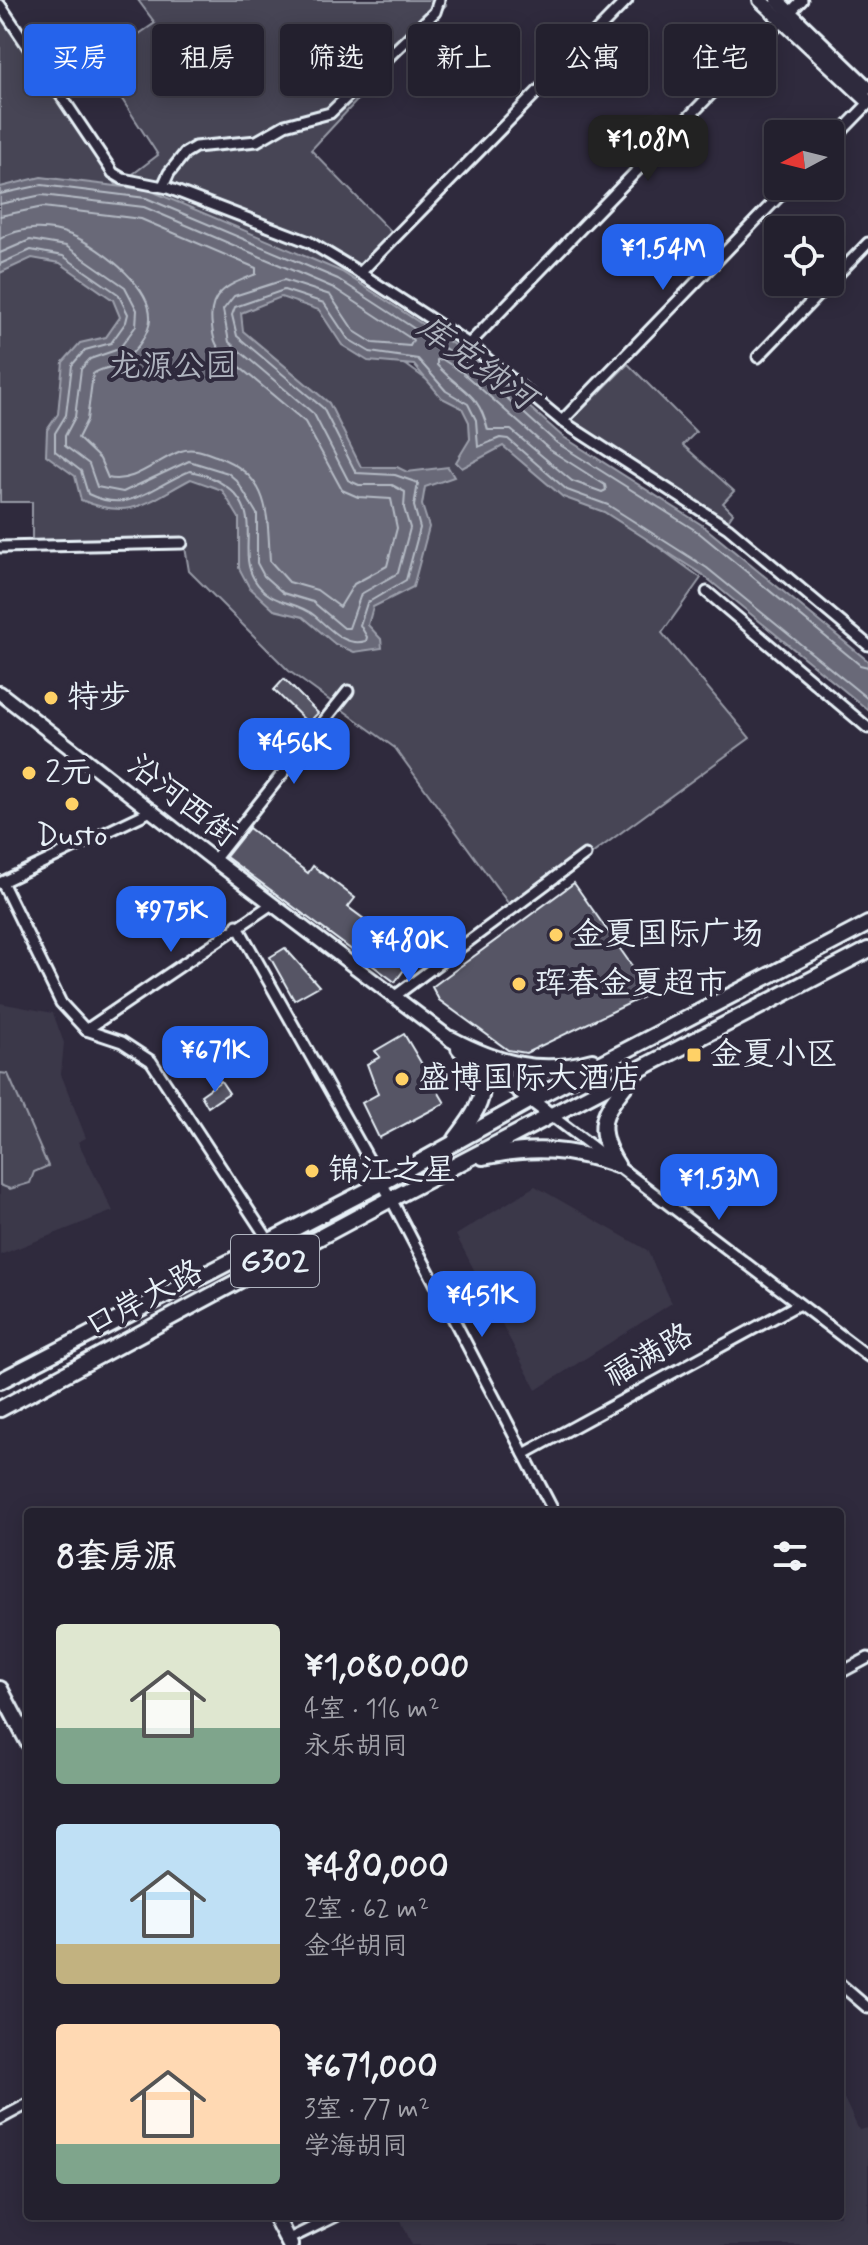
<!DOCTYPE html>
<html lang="zh">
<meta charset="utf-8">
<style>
body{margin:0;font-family:Mynerve,"LXGW WenKai TC",sans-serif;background:#2b2836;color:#f1f3f6;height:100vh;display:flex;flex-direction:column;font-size:30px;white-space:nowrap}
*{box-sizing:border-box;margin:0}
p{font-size:26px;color:#a3a3aa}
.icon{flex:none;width:44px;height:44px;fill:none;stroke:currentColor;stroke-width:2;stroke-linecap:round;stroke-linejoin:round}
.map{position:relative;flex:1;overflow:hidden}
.side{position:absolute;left:24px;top:1508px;width:820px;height:712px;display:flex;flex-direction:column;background:#23202e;border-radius:8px;box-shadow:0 4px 20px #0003,0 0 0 2px #403e4a}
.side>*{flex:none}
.top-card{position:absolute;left:24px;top:24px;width:820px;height:72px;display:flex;gap:16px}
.needle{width:52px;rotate:263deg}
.tools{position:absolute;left:764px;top:120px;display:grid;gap:16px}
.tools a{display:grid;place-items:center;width:80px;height:80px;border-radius:8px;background:#23202e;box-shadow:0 4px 20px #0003,0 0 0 2px #403e4a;font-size:40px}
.price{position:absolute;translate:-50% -68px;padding:0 18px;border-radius:16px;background:#2563eb;color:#fff;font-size:26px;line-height:52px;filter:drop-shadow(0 2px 4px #0008)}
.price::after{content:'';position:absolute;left:50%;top:48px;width:24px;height:18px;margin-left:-12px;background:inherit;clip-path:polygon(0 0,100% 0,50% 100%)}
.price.active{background:#222;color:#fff}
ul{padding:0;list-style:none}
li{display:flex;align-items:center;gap:24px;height:200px;padding:0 32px}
li span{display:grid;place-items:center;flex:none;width:224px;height:160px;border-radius:8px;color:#555}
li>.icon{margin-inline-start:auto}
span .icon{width:96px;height:96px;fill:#fffc;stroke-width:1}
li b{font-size:34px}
h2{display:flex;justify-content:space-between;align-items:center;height:96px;padding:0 32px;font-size:34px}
.tag{padding:0 28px;border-radius:8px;background:#23202e;box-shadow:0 4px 20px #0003,0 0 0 2px #403e4a;font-size:28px;line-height:72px}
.tag.active{background:#2563eb;color:#fff}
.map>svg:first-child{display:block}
.built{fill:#3b3749}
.green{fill:#464455;stroke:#979aa6;stroke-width:2}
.water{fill:#696978;stroke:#9c9fab;stroke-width:2}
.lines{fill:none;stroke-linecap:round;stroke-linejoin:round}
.shore{stroke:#b5bbc5;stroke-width:2}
.building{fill:#575565;stroke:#e8f1f8;stroke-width:2}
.minor-casing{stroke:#e8f1f8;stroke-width:15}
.major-casing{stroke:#e8f1f8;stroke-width:18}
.highway-casing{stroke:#e8f1f8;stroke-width:20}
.minor{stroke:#2f2a3d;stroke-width:9}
.major{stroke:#2f2a3d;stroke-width:12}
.highway{stroke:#2f2a3d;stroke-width:14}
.poi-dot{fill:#ffd166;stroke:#2f2a3d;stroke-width:3}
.labels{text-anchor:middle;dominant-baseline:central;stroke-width:8;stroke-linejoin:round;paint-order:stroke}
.shield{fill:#2f2a3d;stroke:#b0b5c0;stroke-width:2}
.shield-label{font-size:30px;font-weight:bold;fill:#e8f1f8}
.park-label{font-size:32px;fill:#afb4bf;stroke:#2f2a3d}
.poi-label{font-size:32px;fill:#e8f1f8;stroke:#2f2a3d;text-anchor:start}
.street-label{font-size:32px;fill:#e8f1f8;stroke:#2f2a3d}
.water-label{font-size:34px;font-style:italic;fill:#afb4be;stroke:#2f2a3d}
</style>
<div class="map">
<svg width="868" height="2245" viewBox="0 0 868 2245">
<rect width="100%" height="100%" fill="#2f2a3d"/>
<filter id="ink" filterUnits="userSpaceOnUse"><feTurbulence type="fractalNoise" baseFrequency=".0125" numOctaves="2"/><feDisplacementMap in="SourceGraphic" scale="16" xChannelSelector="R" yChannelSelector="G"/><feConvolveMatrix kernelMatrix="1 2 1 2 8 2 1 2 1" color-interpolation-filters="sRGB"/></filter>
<g filter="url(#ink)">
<g class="built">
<polygon points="0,1003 53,1013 64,1043 61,1074 86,1138 78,1142 113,1211 0,1255"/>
<polygon points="535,1186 647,1250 672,1303 536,1390 456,1235"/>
<polygon points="840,2090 859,2130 868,2128 868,2245 412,2245 399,2216 840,2216"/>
</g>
<g class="green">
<polygon points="138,0 441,0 446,5 311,150 395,236 340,317 701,578 662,633 750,738 514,911 395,748 289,671 189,571 184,541 32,542 32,502 0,502 0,273 19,262 0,187 0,10 117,186 158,155 98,62 155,23"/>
<polygon points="628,364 696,432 683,445 734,491 723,503 733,513 727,522 570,422"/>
<polygon points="0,1073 8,1074 48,1166 34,1172 30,1183 10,1189 0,1185"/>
</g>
<path class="water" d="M 41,177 L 149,190 L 342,272 L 474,358 L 562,436 L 702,525 L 868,661 L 868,710 L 703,575 L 604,512 L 563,497 L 503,446 L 462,468 L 456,462 L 470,439 L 469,422 L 462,408 L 442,398 L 414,365 L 368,361 L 342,345 L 319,310 L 281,297 L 241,313 L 243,331 L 329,403 L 361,467 L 397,467 L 407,472 L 448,467 L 454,477 L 425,487 L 422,505 L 429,527 L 413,587 L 373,607 L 368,625 L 381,639 L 382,648 L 354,652 L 335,644 L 303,617 L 274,610 L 249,587 L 239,568 L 239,518 L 222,490 L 191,479 C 147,502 132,521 81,500 L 75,476 L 46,455 L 47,430 L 58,414 L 63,362 L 80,343 L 106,337 L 120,317 L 113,300 L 60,263 L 32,258 L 0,273 L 0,187 Z"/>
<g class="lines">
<g class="shore">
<polyline points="0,194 42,185 146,198 338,279 469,364 557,443 698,532 860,665 868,667"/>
<polyline points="0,204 42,195 144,207 334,288 413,340 410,346 373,343 354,331 330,295 284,280 234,296 223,310 229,342 314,414 348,480 359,485 392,485 405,492 404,508 410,528 398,573 361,594 349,628 344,628 313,602 283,593 264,576 257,563 257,514 237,481 228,473 189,461 123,492 97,487 89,464 65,446 65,436 75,417 81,369 90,359 119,349 136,326 137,310 125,287 66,246 30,240 0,253"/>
<path d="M 0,216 L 43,207 L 141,219 L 256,268 L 256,274 C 229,285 207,292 212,326 C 213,337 215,346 224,354 L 305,422 L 342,490 L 358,497 L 391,499 L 397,528 L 387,566 L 354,584 L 340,607 L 317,590 L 289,582 L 270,561 C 267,513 271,476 216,456 C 204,452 193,447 181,451 C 156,460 134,484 108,478 L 100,459 L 78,438 L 87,420 L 93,374 C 100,368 108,369 116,365 C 129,360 143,342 148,329 C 162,292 100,247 71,235 C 48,226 21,226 0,239"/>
<path d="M 0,264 L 31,250 L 63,256 L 118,294 L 128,314 L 126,322 L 111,343 L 85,350 L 72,365 L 66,415 L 55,433 L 55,451 L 81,471 L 88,494 C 131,515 152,486 190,471 C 215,476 243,491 247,519 C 250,540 243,560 254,579 C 271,607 295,599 315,616 C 330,629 345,647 366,641 L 367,637 L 360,625 L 367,603 L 406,580 L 420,528 L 414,506 L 418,483 L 395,475 L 356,473 L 323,408 L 237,336 L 232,315 L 235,307 L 284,290 L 324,303 L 348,339 L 370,352 L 418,359 L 446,391 L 468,404 L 476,420 L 478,447 L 500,438 L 508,439 L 567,490 L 608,505 L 707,568 L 868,699"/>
<path d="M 442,359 L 463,373 L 550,450 L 605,485 L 606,490 L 602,492 L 572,481 L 511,430 L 488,430 C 478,390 462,393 437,365 L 437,360 Z"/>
</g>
</g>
<g class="building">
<polygon points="284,679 318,713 308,723 274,690"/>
<polygon points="249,828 308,873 313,866 355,898 348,907 414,956 395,982 226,857"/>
<polygon points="574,883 651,993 526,1053 508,1050 439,1000 432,987"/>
<polygon points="285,948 319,986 294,1000 270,957"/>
<polygon points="404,1034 445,1103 379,1138 362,1103 378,1094 367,1064 380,1057 375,1051"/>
<polygon points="221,1081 229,1093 208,1107 201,1095"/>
</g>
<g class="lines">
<g class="minor-casing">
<g id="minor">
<polyline points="0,5 113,173 123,179 168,188 309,242 354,269 469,344 562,421 728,528 868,645"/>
<polyline points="830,143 868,104"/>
<polyline points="163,186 169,173 185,153 195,147 257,141 285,125 330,113 435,12 439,0"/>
<polyline points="360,273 627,0"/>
<polyline points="469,344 802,0"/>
<polyline points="758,357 868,243"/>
<polyline points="562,421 789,186"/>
<polyline points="0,547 182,543"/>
<polyline points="707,592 868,728"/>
<polyline points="214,860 348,691"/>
<polyline points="2,882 61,1003 86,1030 122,1042 151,1061 269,1241"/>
<polyline points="0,883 153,810"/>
<polyline points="237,925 391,1199 554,1512"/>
<polyline points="395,996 585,855"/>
<polyline points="86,1030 272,904"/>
<polyline points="552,1116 868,1356"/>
<polyline points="524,1454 799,1304"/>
<polyline points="840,1673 868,1658"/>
<polyline points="840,1984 868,2008"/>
<polyline points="0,2119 28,2104"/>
<polyline points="287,2240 336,2216"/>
</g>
</g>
<g class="major-casing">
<g id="major">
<polyline points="760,0 868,101"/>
<polyline points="777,0 868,88"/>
<polyline points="0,693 214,860 552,1116"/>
</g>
</g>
<g class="highway-casing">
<g id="highway">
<path d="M 451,1039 C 497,1063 540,1076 592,1061"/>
<path d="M 456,1139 C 484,1102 495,1085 459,1048"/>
<path d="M 483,1157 C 531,1146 570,1148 617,1165"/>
<path d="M 617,1165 C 592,1124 604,1112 631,1078"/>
<polyline points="0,1381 382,1183 531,1100 868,924"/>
<polyline points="0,1409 391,1199 868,950"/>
<polyline points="0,1689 28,1742"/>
<polyline points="275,2216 290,2245"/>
</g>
</g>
<use href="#minor" class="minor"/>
<use href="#major" class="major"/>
<use href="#highway" class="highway"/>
</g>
</g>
<g class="poi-dot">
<circle cx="51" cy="698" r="8"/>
<circle cx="29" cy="773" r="8"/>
<circle cx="72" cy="804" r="8"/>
<circle cx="556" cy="935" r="8"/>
<circle cx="519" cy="984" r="8"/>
<rect x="686" y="1047" width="16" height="16" rx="4"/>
<circle cx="402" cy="1079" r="8"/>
<circle cx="312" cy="1171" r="8"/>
</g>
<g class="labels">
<rect class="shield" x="231" y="1235" width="88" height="52" rx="6"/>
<g class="shield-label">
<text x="275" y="1261">G302</text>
</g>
<g class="park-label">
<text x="173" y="367">龙源公园</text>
</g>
<g class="poi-label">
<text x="67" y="698">特步</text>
<text x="45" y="773">2元</text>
<text x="72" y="836" text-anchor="middle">Dusto</text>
<text x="572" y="935">金夏国际广场</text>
<text x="535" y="984">珲春金夏超市</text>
<text x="710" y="1055">金夏小区</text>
<text x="418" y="1079">盛博国际大酒店</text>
<text x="328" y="1171">锦江之星</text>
</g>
<g class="street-label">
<text transform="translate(182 801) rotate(38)">沿河西街</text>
<text transform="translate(144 1299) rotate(-28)">口岸大路</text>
<text transform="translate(649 1356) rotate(-29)">福满路</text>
</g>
<g class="water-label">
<text transform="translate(476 363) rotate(36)">库克纳河</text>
</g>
</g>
</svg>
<div class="tools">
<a><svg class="needle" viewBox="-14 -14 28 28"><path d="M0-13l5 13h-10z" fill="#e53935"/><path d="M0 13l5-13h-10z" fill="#a3a3aa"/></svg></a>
<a><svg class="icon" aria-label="locate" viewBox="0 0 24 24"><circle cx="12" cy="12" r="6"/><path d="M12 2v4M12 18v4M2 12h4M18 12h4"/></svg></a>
</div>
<b class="price active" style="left:648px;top:183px">¥1.08M</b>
<b class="price" style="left:663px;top:292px">¥1.54M</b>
<b class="price" style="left:294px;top:786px">¥456K</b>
<b class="price" style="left:171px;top:954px">¥975K</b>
<b class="price" style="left:409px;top:984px">¥480K</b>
<b class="price" style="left:215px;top:1094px">¥671K</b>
<b class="price" style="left:719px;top:1222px">¥1.53M</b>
<b class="price" style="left:482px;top:1339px">¥451K</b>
<div class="top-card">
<a class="tag active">买房</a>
<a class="tag">租房</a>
<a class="tag">筛选</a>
<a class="tag">新上</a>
<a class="tag">公寓</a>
<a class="tag">住宅</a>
</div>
<section class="side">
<h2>8套房源<svg class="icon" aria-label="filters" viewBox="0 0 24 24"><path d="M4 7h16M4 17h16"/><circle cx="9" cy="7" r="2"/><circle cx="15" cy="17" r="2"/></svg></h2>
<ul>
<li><span style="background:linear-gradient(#dfe7d0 65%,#7fa58c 0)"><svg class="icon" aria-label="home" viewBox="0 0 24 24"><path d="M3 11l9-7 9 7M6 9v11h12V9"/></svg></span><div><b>¥1,080,000</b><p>4室 · 116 m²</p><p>永乐胡同</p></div></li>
<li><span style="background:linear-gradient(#bfe0f5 75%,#c2b280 0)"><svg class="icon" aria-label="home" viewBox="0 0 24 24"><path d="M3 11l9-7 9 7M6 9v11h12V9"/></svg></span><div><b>¥480,000</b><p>2室 · 62 m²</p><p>金华胡同</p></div></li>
<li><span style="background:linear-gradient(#ffd9b3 75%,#7fa58c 0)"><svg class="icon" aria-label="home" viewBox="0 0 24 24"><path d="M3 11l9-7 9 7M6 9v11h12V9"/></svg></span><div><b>¥671,000</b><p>3室 · 77 m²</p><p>学海胡同</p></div></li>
</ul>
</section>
</div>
